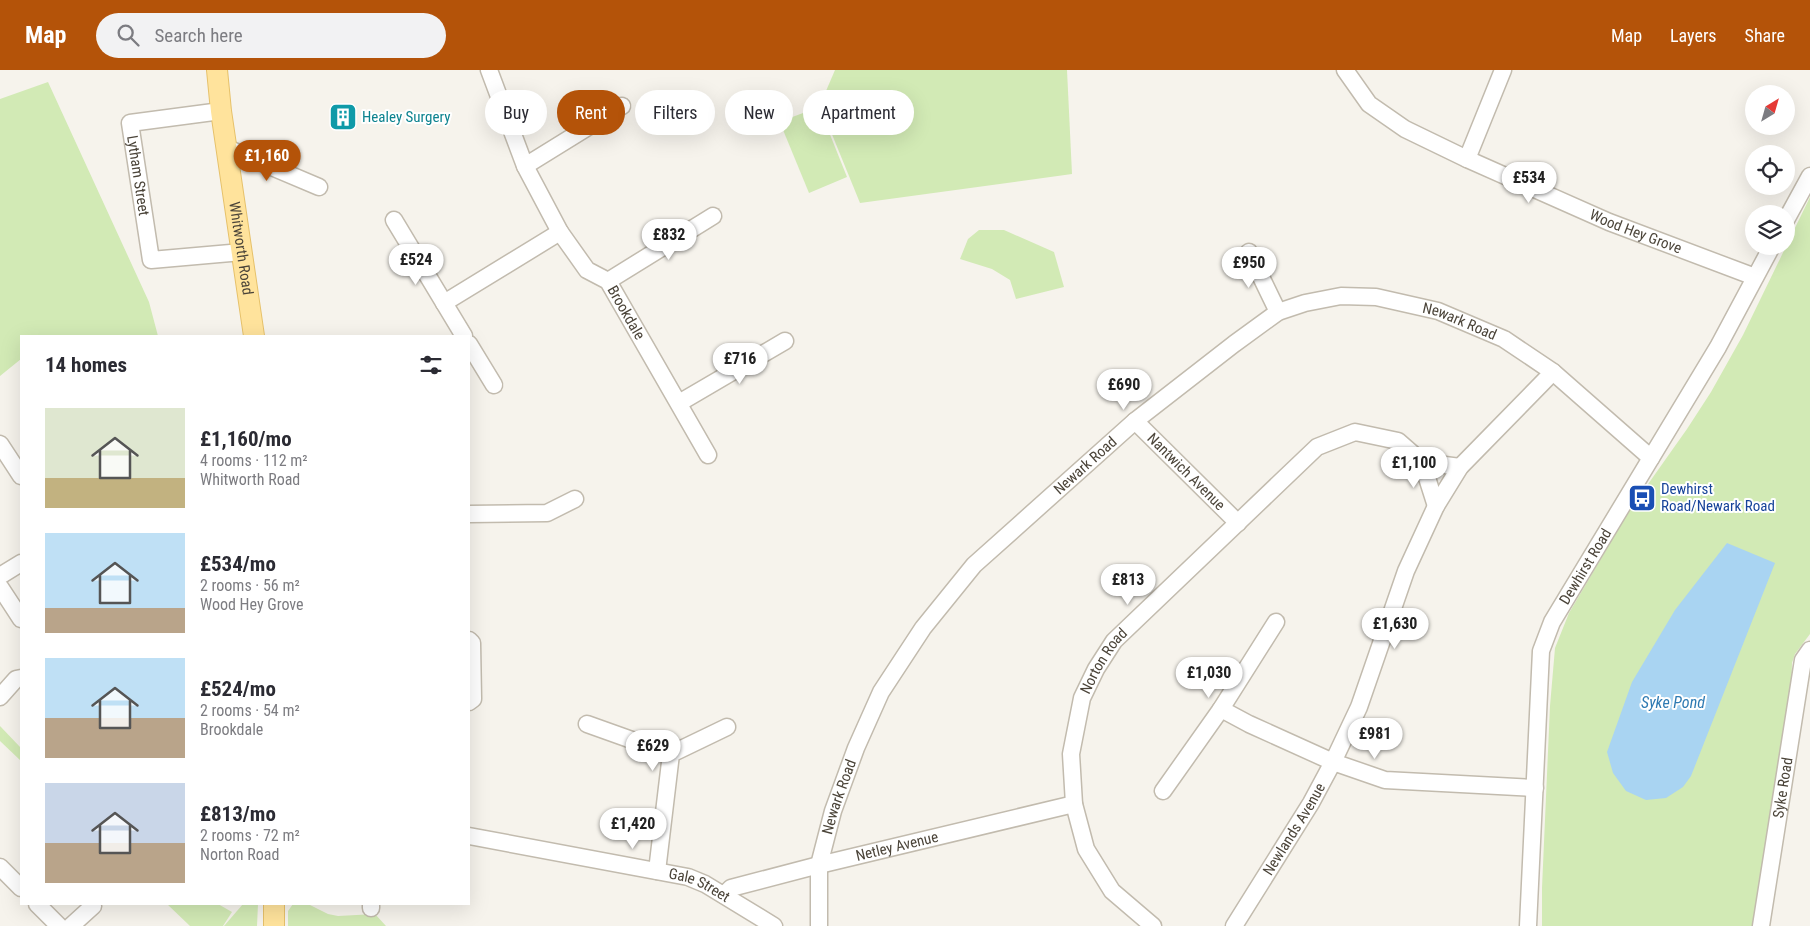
<!DOCTYPE html>
<meta charset="utf-8">
<style>
body{margin:0;font-family:"Roboto Condensed",sans-serif;background:#f2f2f3;color:#2b2b33;height:100vh;display:flex;flex-direction:column;font-size:19px;white-space:nowrap}
*{box-sizing:border-box;margin:0}
p{font-size:16px;color:#7c7c81}
.icon{flex:none;width:28px;height:28px;fill:none;stroke:currentColor;stroke-width:2;stroke-linecap:round;stroke-linejoin:round}
.map{position:relative;flex:1;overflow:hidden}
.sheet{position:absolute;left:20px;top:265px;width:450px;height:570px;display:flex;flex-direction:column;background:#fff;border-radius:0px;box-shadow:0 5px 20px #0002}
.sheet>*{flex:none}
.guide{position:absolute;left:485px;top:20px;width:475px;height:45px;display:flex;gap:10px}
.needle{width:32px;rotate:37deg}
.fabs{position:absolute;left:1745px;top:15px;display:grid;gap:10px}
.fabs a{display:grid;place-items:center;width:50px;height:50px;border-radius:50%;background:#fff;box-shadow:0 5px 20px #0002;font-size:25px}
.price{position:absolute;translate:-50% -42px;padding:0 11px;border-radius:18px;background:#fff;color:#222;font-size:16px;line-height:32px;filter:drop-shadow(0 1px 2px #0008)}
.price::after{content:'';position:absolute;left:50%;top:30px;width:15px;height:11px;margin-left:-8px;background:inherit;clip-path:polygon(0 0,100% 0,50% 100%)}
.price.on{background:#b45309;color:#fff}
ul{padding:0;list-style:none}
li{display:flex;align-items:center;gap:15px;height:125px;padding:0 25px}
li span{display:grid;place-items:center;flex:none;width:140px;height:100px;border-radius:0px;color:#555}
li>.icon{margin-inline-start:auto}
span .icon{width:60px;height:60px;fill:#fffc;stroke-width:1}
li b{font-size:21px}
h2{display:flex;justify-content:space-between;align-items:center;height:60px;padding:0 25px;font-size:21px}
.tag{padding:0 18px;border-radius:22px;background:#fff;box-shadow:0 5px 20px #0002;font-size:18px;line-height:45px}
.tag.on{background:#b45309;color:#fff}
header{display:flex;align-items:center;gap:30px;box-sizing:border-box;height:70px;padding:0 25px;background:#b45309;color:#fff}
header strong{font-size:24px}
nav{display:flex;gap:28px;margin-inline-start:auto;font-size:18px}
.search{width:350px;height:45px;background:#f2f2f3;display:flex;align-items:center;gap:12px;box-sizing:border-box;padding:0 18px;border-radius:28px;color:#7c7c81;font-size:19px}
.map>svg:first-child{display:block}
.green{fill:#d2eab5}
.water{fill:#a9d4f2}
.lines{fill:none;stroke-linecap:round;stroke-linejoin:round}
.minor-casing{stroke:#c2bbae;stroke-width:19}
.major-casing{stroke:#e6c16a;stroke-width:22}
.minor{stroke:#fff;stroke-width:16}
.major{stroke:#ffe39c;stroke-width:20}
.labels{text-anchor:middle;dominant-baseline:central;stroke-width:4;stroke-linejoin:round;paint-order:stroke}
.culture-label{font-size:15px;fill:#0d838f;stroke:#fff;text-anchor:start}
.street-label{font-size:15px;fill:#4b4439;stroke:#fff}
.transit-label{font-size:15px;fill:#164399;stroke:#fff;text-anchor:start}
.water-label{font-size:16px;font-style:italic;fill:#2e7ab2;stroke:#fff}
</style>
<header>
<strong>Map</strong>
<div class="search"><svg class="icon" aria-label="search" viewBox="0 0 24 24"><circle cx="10" cy="10" r="6"/><path d="M15 15l6 6"/></svg>Search here</div>
<nav><a>Map</a><a>Layers</a><a>Share</a></nav>
</header>
<div class="map">
<svg width="1810" height="856" viewBox="0 0 1810 856">
<rect width="100%" height="100%" fill="#f6f3ec"/>
<g class="green">
<polygon points="835,0 1067,0 1072,104 860,133 820,35"/>
<polygon points="48,12 149,232 158,266 21,266 21,289 0,306 0,29"/>
<polygon points="819,37 847,107 809,123 781,55 787,49"/>
<polygon points="1810,127 1810,564 1795,584 1792,593 1791,633 1775,718 1753,856 1542,856 1542,818 1550,636 1555,578 1569,543 1629,441 1687,359 1711,322 1743,265"/>
<polygon points="979,160 1004,160 1054,182 1064,217 1016,229 1010,210 992,199 960,189 968,169"/>
<polygon points="0,656 21,678 21,691 0,671"/>
<polygon points="167,834 218,834 232,842 223,856 190,856"/>
<polygon points="243,834 258,834 257,856 224,856"/>
<polygon points="293,834 308,834 328,844 338,846 375,844 386,856 288,856 288,841"/>
</g>
<polygon class="water" points="1727,473 1775,493 1691,706 1683,717 1666,728 1646,730 1626,721 1613,703 1607,682 1632,612 1675,540"/>
<g class="lines">
<g class="minor-casing">
<g id="minor">
<path id="s1" d="M 489,0 L 525,96 L 560,162 L 587,200 L 608,211 L 708,385"/>
<path id="s2" d="M 1345,0 L 1369,34 L 1405,59 L 1467,89 L 1609,152 L 1755,207"/>
<path id="s3" d="M 221,41 L 130,53 L 151,190 L 242,182"/>
<polyline points="227,78 319,117"/>
<polyline points="1467,89 1503,0"/>
<polyline points="525,96 622,36"/>
<polyline points="394,150 464,266"/>
<polyline points="1786,150 1810,106"/>
<polyline points="1249,182 1278,242"/>
<polyline points="608,211 713,146"/>
<polyline points="444,233 560,162"/>
<polyline points="469,274 494,315"/>
<polyline points="679,333 785,271"/>
<path id="s4" d="M 1135,351 L 1238,453"/>
<polyline points="0,374 21,406"/>
<polyline points="1422,392 1436,436"/>
<polyline points="1422,392 1460,397"/>
<polyline points="469,444 547,443 575,429"/>
<polyline points="0,506 21,493"/>
<polyline points="0,517 21,549"/>
<polyline points="469,570 472,573 473,629 469,632"/>
<polyline points="0,627 16,609 21,608"/>
<polyline points="1221,639 1249,654 1333,692 1385,710 1535,718"/>
<polyline points="587,654 671,684"/>
<polyline points="1163,721 1221,639 1276,552"/>
<path id="s5" d="M 469,766 L 688,807 L 705,814 L 774,856"/>
<polyline points="0,797 21,818"/>
<polyline points="657,801 671,684 727,657"/>
<path id="s6" d="M 724,825 L 731,818 L 819,795 L 1074,734"/>
<polyline points="37,834 59,856"/>
<polyline points="371,838 371,834"/>
<polyline points="71,856 93,836"/>
<path id="s7" d="M 819,856 L 819,795 L 833,741 L 856,678 L 881,622 L 923,558 L 974,495 L 1135,351 L 1234,274 L 1278,242 L 1305,233 L 1341,226 L 1376,227 L 1438,241 L 1504,269 L 1553,302 L 1651,388"/>
<path id="s8" d="M 1153,856 L 1112,821 L 1086,779 L 1074,734 L 1071,684 L 1082,628 L 1096,599 L 1114,571 L 1317,377 L 1355,362 L 1398,371 L 1422,392"/>
<path id="s9" d="M 1234,856 L 1311,733 L 1333,692 L 1359,637 L 1406,501 L 1436,436 L 1460,397 L 1553,302"/>
<path id="s10" d="M 1528,856 L 1541,581 L 1552,552 L 1718,277 L 1772,176"/>
<path id="s11" d="M 1761,856 L 1803,590 L 1810,580"/>
</g>
</g>
<g class="major-casing">
<g id="major">
<path id="s12" d="M 217,0 L 221,41 L 254,266"/>
<polyline points="274,834 274,856"/>
</g>
</g>
<use href="#minor" class="minor"/>
<use href="#major" class="major"/>
</g>
<defs>
<g id="building-square" transform="scale(1.4375)"><rect x="-9" y="-9" width="18" height="18" rx="4" fill="#0f9aa8" stroke="#fff"/><path d="M-4-6H4V6H1V3H-1V6H-4ZM-2.5-4.3h1.7v1.8h-1.7ZM.8-4.3h1.7v1.8H.8ZM-2.5-1h1.7V.8h-1.7ZM.8-1h1.7V.8H.8Z" fill="#fff"/></g>
<g id="bus-square" transform="scale(1.4375)"><rect x="-9" y="-9" width="18" height="18" rx="4" fill="#1a4fb4" stroke="#fff"/><path d="M-5-6H5V4H4V6H2V4H-2V6H-4V4H-5ZM-3.5-4V0h7V-4ZM-3.5 1.2v1.5H-2V1.2ZM2 1.2v1.5H3.5V1.2Z" fill="#fff"/></g>
</defs>
<g fill-rule="evenodd">
<use href="#building-square" x="343" y="47"/>
<use href="#bus-square" x="1642" y="428"/>
</g>
<g class="labels">
<g class="culture-label">
<text x="362" y="47">Healey Surgery</text>
</g>
<g class="street-label">
<text stroke="none"><textPath href="#s3" startOffset="145">Lytham Street</textPath></text>
<text stroke="none"><textPath href="#s2" startOffset="338">Wood Hey Grove</textPath></text>
<text stroke="none"><textPath href="#s12" startOffset="180">Whitworth Road</textPath></text>
<text stroke="none"><textPath href="#s1" startOffset="284">Brookdale</textPath></text>
<text stroke="none"><textPath href="#s7" startOffset="986">Newark Road</textPath></text>
<text stroke="none"><textPath href="#s7" startOffset="552">Newark Road</textPath></text>
<text stroke="none"><textPath href="#s4" startOffset="72">Nantwich Avenue</textPath></text>
<text stroke="none"><textPath href="#s10" startOffset="371">Dewhirst Road</textPath></text>
<text stroke="none"><textPath href="#s8" startOffset="300">Norton Road</textPath></text>
<text stroke="none"><textPath href="#s11" startOffset="140">Syke Road</textPath></text>
<text stroke="none"><textPath href="#s7" startOffset="132">Newark Road</textPath></text>
<text stroke="none"><textPath href="#s9" startOffset="114">Newlands Avenue</textPath></text>
<text stroke="none"><textPath href="#s6" startOffset="181">Netley Avenue</textPath></text>
<text stroke="none"><textPath href="#s5" startOffset="236">Gale Street</textPath></text>
</g>
<g class="transit-label">
<text x="1661" y="419">Dewhirst<tspan x="1661" dy="17">Road/Newark Road</tspan></text>
</g>
<g class="water-label">
<text x="1673" y="632">Syke Pond</text>
</g>
</g>
</svg>
<div class="fabs">
<a><svg class="needle" viewBox="-14 -14 28 28"><path d="M0-13l5 13h-10z" fill="#e53935"/><path d="M0 13l5-13h-10z" fill="#7c7c81"/></svg></a>
<a><svg class="icon" aria-label="locate" viewBox="0 0 24 24"><circle cx="12" cy="12" r="6"/><path d="M12 2v4M12 18v4M2 12h4M18 12h4"/></svg></a>
<a><svg class="icon" aria-label="layers" viewBox="0 0 24 24"><path d="M12 4l9 5-9 5-9-5zM3 14l9 5 9-5"/></svg></a>
</div>
<b class="price on" style="left:267px;top:112px">£1,160</b>
<b class="price" style="left:1529px;top:134px">£534</b>
<b class="price" style="left:669px;top:191px">£832</b>
<b class="price" style="left:416px;top:216px">£524</b>
<b class="price" style="left:1249px;top:219px">£950</b>
<b class="price" style="left:740px;top:315px">£716</b>
<b class="price" style="left:1124px;top:341px">£690</b>
<b class="price" style="left:1414px;top:419px">£1,100</b>
<b class="price" style="left:1128px;top:536px">£813</b>
<b class="price" style="left:1395px;top:580px">£1,630</b>
<b class="price" style="left:1209px;top:629px">£1,030</b>
<b class="price" style="left:1375px;top:690px">£981</b>
<b class="price" style="left:653px;top:702px">£629</b>
<b class="price" style="left:633px;top:780px">£1,420</b>
<div class="guide">
<a class="tag">Buy</a>
<a class="tag on">Rent</a>
<a class="tag">Filters</a>
<a class="tag">New</a>
<a class="tag">Apartment</a>
</div>
<section class="sheet">
<h2>14 homes<svg class="icon" aria-label="filters" viewBox="0 0 24 24"><path d="M4 7h16M4 17h16"/><circle cx="9" cy="7" r="2"/><circle cx="15" cy="17" r="2"/></svg></h2>
<ul>
<li><span style="background:linear-gradient(#dfe7d0 70%,#c2b280 0)"><svg class="icon" aria-label="home" viewBox="0 0 24 24"><path d="M3 11l9-7 9 7M6 9v11h12V9"/></svg></span><div><b>£1,160/mo</b><p>4 rooms · 112 m²</p><p>Whitworth Road</p></div></li>
<li><span style="background:linear-gradient(#bfe0f5 75%,#b9a48a 0)"><svg class="icon" aria-label="home" viewBox="0 0 24 24"><path d="M3 11l9-7 9 7M6 9v11h12V9"/></svg></span><div><b>£534/mo</b><p>2 rooms · 56 m²</p><p>Wood Hey Grove</p></div></li>
<li><span style="background:linear-gradient(#bfe0f5 60%,#b9a48a 0)"><svg class="icon" aria-label="home" viewBox="0 0 24 24"><path d="M3 11l9-7 9 7M6 9v11h12V9"/></svg></span><div><b>£524/mo</b><p>2 rooms · 54 m²</p><p>Brookdale</p></div></li>
<li><span style="background:linear-gradient(#c9d6e8 60%,#b9a48a 0)"><svg class="icon" aria-label="home" viewBox="0 0 24 24"><path d="M3 11l9-7 9 7M6 9v11h12V9"/></svg></span><div><b>£813/mo</b><p>2 rooms · 72 m²</p><p>Norton Road</p></div></li>
</ul>
</section>
</div>
